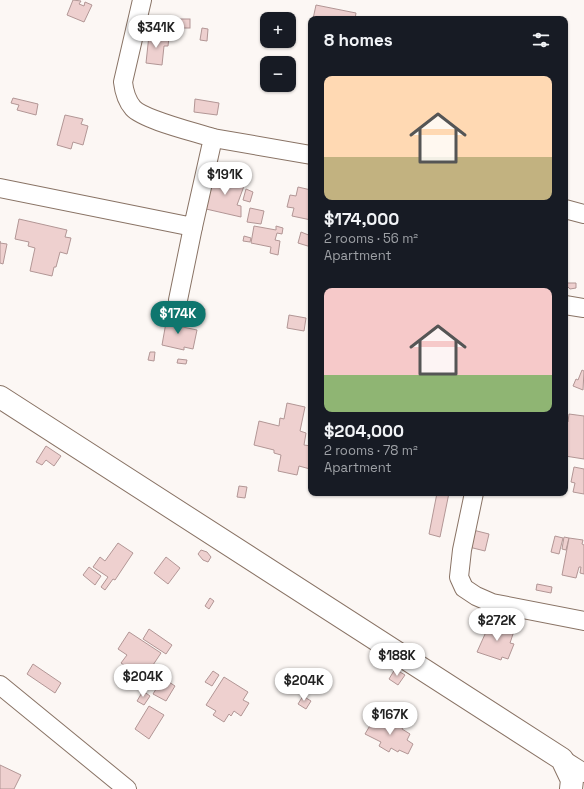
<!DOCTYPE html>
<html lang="en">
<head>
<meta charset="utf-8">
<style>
	body { margin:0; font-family:"Space Grotesk",sans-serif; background:#20242c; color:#f1f3f6; height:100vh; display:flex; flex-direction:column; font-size:15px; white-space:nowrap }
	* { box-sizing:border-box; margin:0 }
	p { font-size:13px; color:#9ea1a6 }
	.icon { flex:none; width:22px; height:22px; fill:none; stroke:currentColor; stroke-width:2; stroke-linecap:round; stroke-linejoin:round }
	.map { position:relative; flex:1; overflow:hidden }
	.side { position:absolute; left:308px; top:16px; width:260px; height:480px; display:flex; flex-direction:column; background:#171b24; border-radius:8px; box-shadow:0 1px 3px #0004 }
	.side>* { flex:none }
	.buttons { position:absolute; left:260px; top:12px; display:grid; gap:8px }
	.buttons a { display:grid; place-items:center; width:36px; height:36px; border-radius:8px; background:#171b24; box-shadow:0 1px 3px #0004; font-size:20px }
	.price { position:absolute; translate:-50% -34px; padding:0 9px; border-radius:14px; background:#fff; color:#222; font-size:13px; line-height:26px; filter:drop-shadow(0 1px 2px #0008) }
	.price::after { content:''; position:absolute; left:50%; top:24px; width:12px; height:9px; margin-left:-6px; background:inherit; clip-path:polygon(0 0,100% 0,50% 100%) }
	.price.on { background:#0f766e; color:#fff }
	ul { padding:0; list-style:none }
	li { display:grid; align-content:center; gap:8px; height:212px; padding:0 16px }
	li span { display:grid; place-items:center; height:124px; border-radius:8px; color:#555 }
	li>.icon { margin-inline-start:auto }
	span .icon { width:72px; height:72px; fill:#fffc; stroke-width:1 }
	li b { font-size:17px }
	h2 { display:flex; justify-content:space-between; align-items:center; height:48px; padding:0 16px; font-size:17px }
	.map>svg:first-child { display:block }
	.building { fill:#eed0cf; stroke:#b29695 }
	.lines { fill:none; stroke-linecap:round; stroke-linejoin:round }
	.street-casing { stroke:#897365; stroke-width:20 }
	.secondary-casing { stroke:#897365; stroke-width:24 }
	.street { stroke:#fff; stroke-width:18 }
	.secondary { stroke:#fff; stroke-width:22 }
</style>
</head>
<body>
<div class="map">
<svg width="584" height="789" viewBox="0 0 584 789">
	<rect width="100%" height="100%" fill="#fcf7f4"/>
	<!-- building -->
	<g class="building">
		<path d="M73 0 81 1 79 4 84 6 85 2 92 5 84 22 67 15Z"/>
		<path d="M316 5 356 13 355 19H313Z"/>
		<rect x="152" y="19" width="38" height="9"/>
		<path d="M202 28 208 29 207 41 200 40Z"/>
		<path d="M149 35 169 37 168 46H164L162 65 146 63Z"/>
		<path d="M13 98 38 104 36 115 17 110 19 105 11 103Z"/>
		<path d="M195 99 219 103 217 115 194 112Z"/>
		<path d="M65 115 83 119 81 124 88 126 83 145 73 142 71 149 57 145Z"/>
		<path d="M223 174 236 178 235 184 244 186 237 205 241 206V217L206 209 209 182H221Z"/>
		<path d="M298 187 311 190V220L292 216 294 208 287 207 290 195 296 196Z"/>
		<path d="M246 189 253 192 250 202 243 200Z"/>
		<path d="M250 208 264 211 261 224 247 222Z"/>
		<path d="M19 219 67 230 65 237 71 238 67 254 60 252 56 267H54L52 276 30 271 35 248 28 246 29 242 15 239Z"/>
		<path d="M254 226 276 230V226L283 228 282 234 277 233 275 240 280 241 278 255 270 253 271 247 251 243Z"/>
		<path d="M301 232 311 236V247L298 243Z"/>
		<path d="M244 236 251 238 250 242 243 241Z"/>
		<path d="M0 241V243L7 244 3 264 0 263Z"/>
		<path d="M567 283H576V288L570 289 567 286Z"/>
		<path d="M180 304 205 309 204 315 179 311Z"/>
		<path d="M289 315 306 318 304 331 287 328Z"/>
		<path d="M167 317 179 320 178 326 197 330 193 349 184 347V350L162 345Z"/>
		<path d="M150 352H155L154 361 148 360Z"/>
		<path d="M178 359 187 360 186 364 177 363Z"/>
		<path d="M582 370 584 371 583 390 573 386 576 379 578 380Z"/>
		<path d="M287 403 305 407 300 431 306 433 304 445 311 446 310 469 299 466 297 475 278 471 281 455 274 453V450L254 445 259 421 279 426 280 418 284 419Z"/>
		<path d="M569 414 584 416V459L565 456V421L568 422Z"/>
		<path d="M46 446 61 456 54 466 46 460 42 465 36 462Z"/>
		<path d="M574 467 584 469V494L573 492 575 483 571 482Z"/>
		<path d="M239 486 247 487 245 498 237 497Z"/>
		<path d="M437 493H449L440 537 429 534Z"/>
		<path d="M473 530 489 534 485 551 469 547Z"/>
		<path d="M555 536 563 538 559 554 551 552Z"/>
		<path d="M564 537 569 538 566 550 562 549Z"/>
		<path d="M569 538 583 540 582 544 584 545V574L580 573 581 567H579L576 578 562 575Z"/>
		<path d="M118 543 133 553 115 580 113 579 105 590 101 587 108 577 93 567 100 557 105 561Z"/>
		<path d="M201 550 207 552 211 557 208 562 203 560 198 554Z"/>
		<path d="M166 557 180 568 168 584 154 573Z"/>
		<path d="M89 567 101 576 95 585 83 575Z"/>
		<path d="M537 584 552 587 551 593 536 590Z"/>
		<path d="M210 598 214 601 209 609 205 606Z"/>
		<path d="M490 623 514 631 510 643 514 644 508 659 502 657 501 660 477 652Z"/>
		<path d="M149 629 172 645 166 654 143 639Z"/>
		<path d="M129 632 161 653 153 665 157 667 148 681 121 663 127 655 118 649Z"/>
		<path d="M33 664 61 683 55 693 27 674Z"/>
		<path d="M395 669 405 675 398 685 389 679Z"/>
		<path d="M213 671 219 675 212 686 205 682Z"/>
		<path d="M224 677 248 692 243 700 249 703 241 716 234 711 231 716 229 714 224 722 213 715 216 711 206 705Z"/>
		<path d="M163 678 175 686 166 701 153 694Z"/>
		<path d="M143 691 150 696 144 705 137 701Z"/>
		<path d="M303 696 311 701 306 709 298 704Z"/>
		<path d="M149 706 164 715 149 739 135 729Z"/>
		<path d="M375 717 384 722 386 718 403 727 402 729 410 734 407 740 413 744 408 754 399 750 398 752 391 748 389 752 379 746 381 742 365 734Z"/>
		<path d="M0 765 21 775 14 789H0Z"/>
	</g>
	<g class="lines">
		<!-- street casing -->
		<g class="street-casing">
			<g id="street">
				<path d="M213 138 311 155"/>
				<path d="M0 188 193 227 213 138C195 132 144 120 133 108 127 101 124 91 123 82L142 0"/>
				<path d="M565 209 584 214"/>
				<path d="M178 300 193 227"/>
				<path d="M565 305 584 308"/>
				<path d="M474 493 462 550 459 577 464 588 476 596 492 603 584 621"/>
				<path d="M0 685 127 789"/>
				<path d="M562 759 584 773"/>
			</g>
		</g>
		<!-- secondary casing -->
		<g class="secondary-casing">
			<path id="secondary" d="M0 397 562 759 572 780 571 789"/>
		</g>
		<!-- street -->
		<use href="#street" class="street"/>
		<!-- secondary -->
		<use href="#secondary" class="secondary"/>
	</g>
</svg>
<div class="buttons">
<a>+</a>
<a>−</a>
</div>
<b class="price" style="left:156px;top:49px">$341K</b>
<b class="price" style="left:225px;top:196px">$191K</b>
<b class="price on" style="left:178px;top:335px">$174K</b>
<b class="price" style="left:497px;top:642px">$272K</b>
<b class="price" style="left:397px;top:677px">$188K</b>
<b class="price" style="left:143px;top:698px">$204K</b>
<b class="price" style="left:304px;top:702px">$204K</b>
<b class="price" style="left:390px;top:736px">$167K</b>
<section class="side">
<h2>8 homes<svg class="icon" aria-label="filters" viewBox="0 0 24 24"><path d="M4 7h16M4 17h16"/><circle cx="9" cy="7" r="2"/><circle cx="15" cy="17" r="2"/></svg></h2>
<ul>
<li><span style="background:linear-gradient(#ffd9b3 65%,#c2b280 0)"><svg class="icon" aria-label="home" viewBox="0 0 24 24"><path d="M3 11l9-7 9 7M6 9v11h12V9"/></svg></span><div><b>$174,000</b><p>2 rooms · 56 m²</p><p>Apartment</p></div></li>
<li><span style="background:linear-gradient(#f6c9c9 70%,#8fb573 0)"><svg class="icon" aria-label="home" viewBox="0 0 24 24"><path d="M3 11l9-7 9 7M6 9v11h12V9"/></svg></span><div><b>$204,000</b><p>2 rooms · 78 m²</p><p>Apartment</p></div></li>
</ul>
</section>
</div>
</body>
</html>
